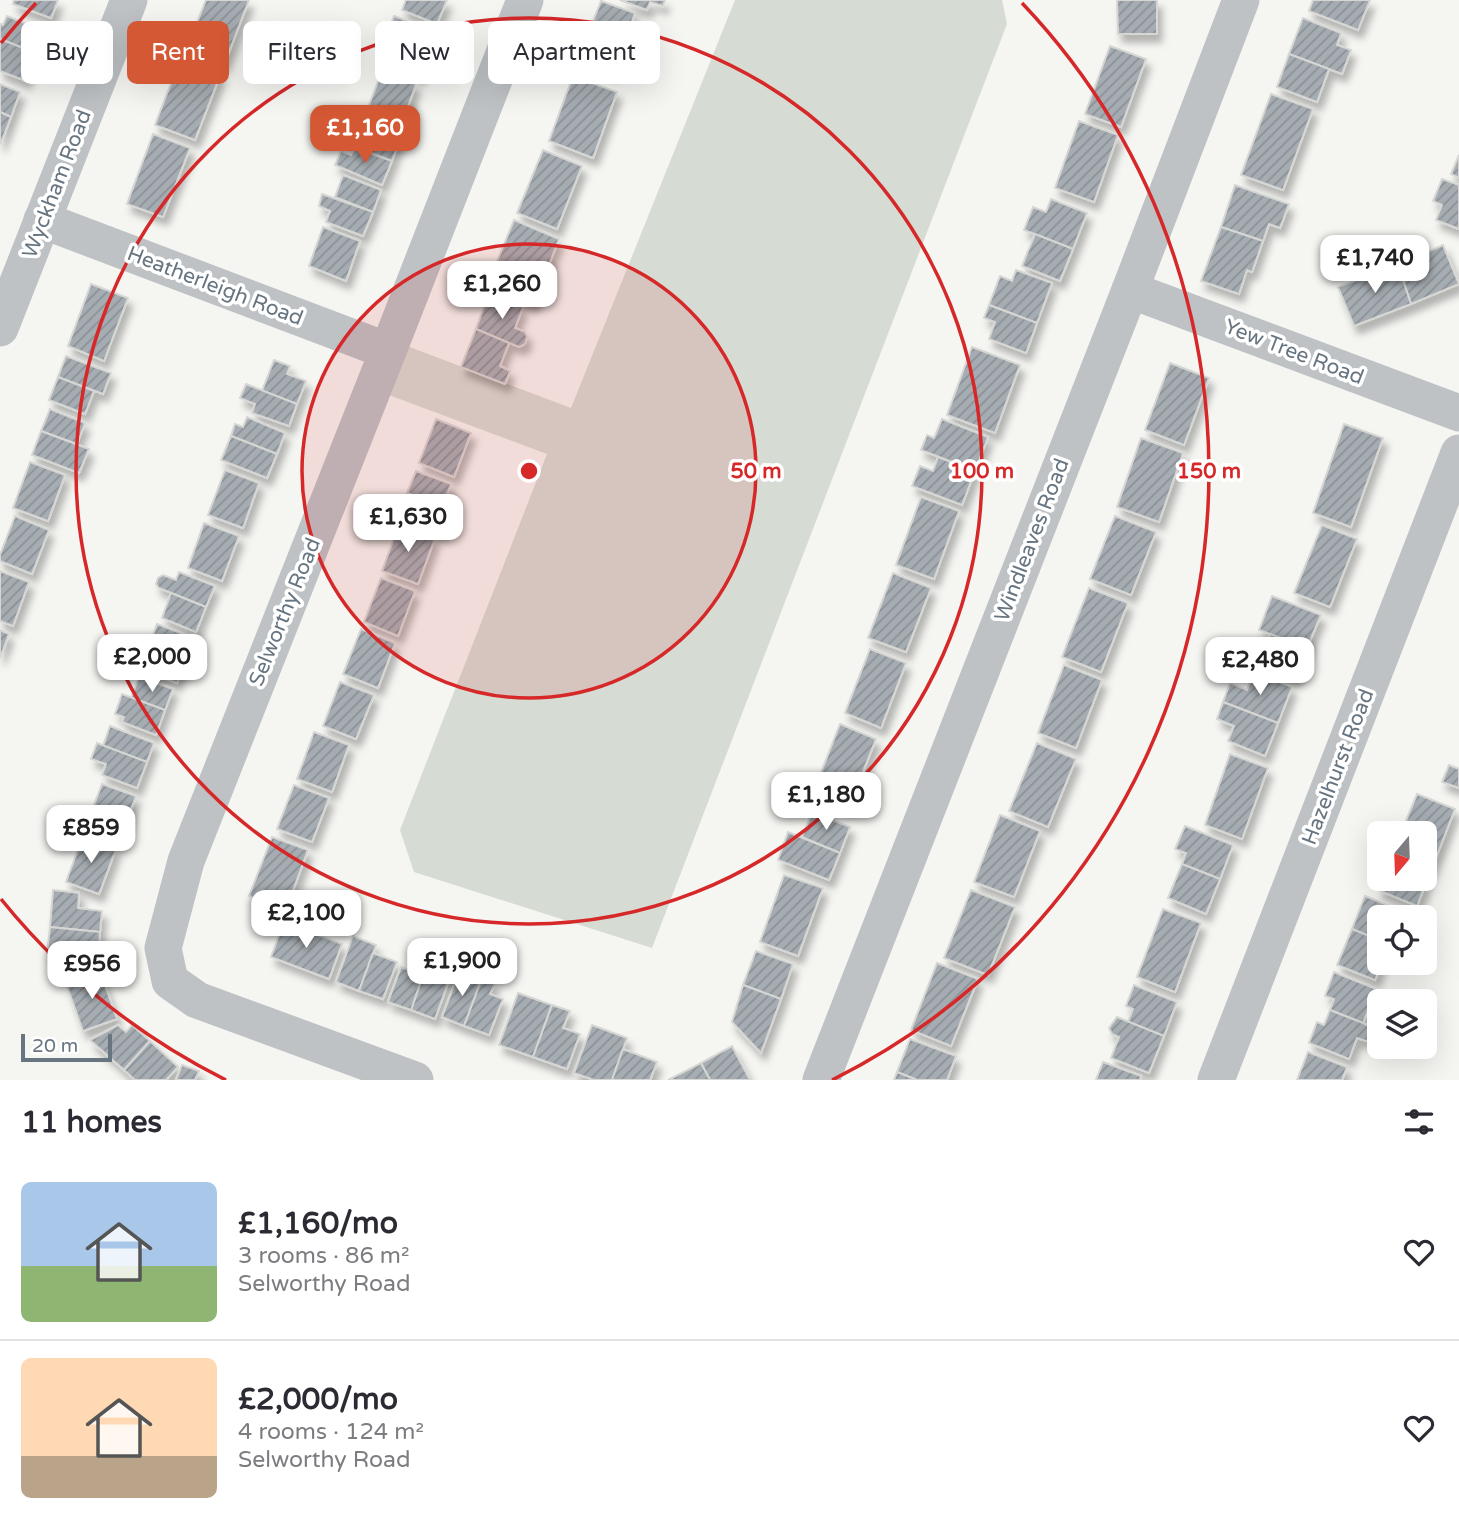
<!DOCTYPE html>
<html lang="en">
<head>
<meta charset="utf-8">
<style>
	body { margin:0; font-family:"Varela Round",sans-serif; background:#f7f7f7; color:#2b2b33; height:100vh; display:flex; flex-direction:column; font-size:26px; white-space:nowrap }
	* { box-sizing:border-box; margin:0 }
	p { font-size:23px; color:#7c7c81 }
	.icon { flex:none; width:38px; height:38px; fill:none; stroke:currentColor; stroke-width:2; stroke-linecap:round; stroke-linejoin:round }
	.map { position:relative; height:1080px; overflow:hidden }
	.panel { display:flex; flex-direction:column; background:#fff; flex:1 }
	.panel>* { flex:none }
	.hud { position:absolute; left:21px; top:21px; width:700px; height:63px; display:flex; gap:14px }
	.needle { width:46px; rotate:199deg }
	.tools { position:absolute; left:1367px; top:821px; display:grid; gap:14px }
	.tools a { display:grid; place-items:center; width:70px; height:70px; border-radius:10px; background:#fff; box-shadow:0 7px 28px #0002; font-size:35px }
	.scale { position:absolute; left:21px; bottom:18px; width:91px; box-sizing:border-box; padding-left:7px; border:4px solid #677580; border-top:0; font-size:19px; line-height:24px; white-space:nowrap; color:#677580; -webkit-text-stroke:5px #fff; paint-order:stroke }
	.price { position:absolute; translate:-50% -60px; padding:0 16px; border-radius:14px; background:#fff; color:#222; font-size:23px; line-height:46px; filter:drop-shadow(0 2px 4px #0008) }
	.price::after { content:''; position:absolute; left:50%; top:42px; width:21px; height:16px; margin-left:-10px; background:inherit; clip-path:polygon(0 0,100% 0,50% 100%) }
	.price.selected { background:#d35833; color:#fff }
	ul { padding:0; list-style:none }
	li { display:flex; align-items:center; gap:21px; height:175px; padding:0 21px }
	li+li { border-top:2px solid #e1e1e2 }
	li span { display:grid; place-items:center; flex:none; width:196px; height:140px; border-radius:10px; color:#555 }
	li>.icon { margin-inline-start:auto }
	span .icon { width:84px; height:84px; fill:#fffc; stroke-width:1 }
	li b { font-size:30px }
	h2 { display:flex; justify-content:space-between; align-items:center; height:84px; padding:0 21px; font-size:30px }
	.pill { padding:0 24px; border-radius:10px; background:#fff; box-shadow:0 7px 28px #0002; font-size:24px; line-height:63px }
	.pill.selected { background:#d35833; color:#fff }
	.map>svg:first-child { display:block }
	.green { fill:#d6dbd3 }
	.building { fill:url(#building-hatch); stroke:#d6d6d4; stroke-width:2; filter:url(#shadow) }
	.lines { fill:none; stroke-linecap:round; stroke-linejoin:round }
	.minor { stroke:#bec2c5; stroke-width:37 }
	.ring { fill:none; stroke:#d62828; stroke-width:3.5 }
	.labels { text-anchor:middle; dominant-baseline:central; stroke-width:7; stroke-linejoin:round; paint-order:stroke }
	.street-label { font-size:21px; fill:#677580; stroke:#fff }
	.centre { fill:#d62828; stroke:#fff; stroke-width:3.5 }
	.ring-label { font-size:21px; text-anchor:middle; font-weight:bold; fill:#d62828; stroke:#fff; stroke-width:7; stroke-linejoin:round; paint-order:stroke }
</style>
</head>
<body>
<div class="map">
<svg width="1459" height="1080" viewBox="0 0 1459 1080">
	<defs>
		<pattern id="building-hatch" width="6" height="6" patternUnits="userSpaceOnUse" patternTransform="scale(1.75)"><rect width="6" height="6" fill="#a6adb2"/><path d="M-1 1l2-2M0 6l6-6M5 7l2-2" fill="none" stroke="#8b9196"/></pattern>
		<filter id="shadow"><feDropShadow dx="4.5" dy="8" stdDeviation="3.5" flood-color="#0004"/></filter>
	</defs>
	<rect width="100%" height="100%" fill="#f5f5f2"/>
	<!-- green -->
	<path class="green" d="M735 0H1002L1007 24 652 948 414 872 400 830 547 454 389 395 407 346 571 408Z"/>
	<!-- building -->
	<g class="building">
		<path d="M14 0H58L51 18 13 4Z"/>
		<path d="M206 0H249L224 65 186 50Z"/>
		<path d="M406 0H447L437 24 402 10Z"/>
		<path d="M620 0H665L663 6 650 2 647 10Z"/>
		<path d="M1117 0H1157V34H1118Z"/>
		<path d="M1313 0H1370L1358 30 1309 11Z"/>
		<path d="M601 1 635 13 613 73 578 60Z"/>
		<path d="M7 16 45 31 36 53 0 39V24L3 25Z"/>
		<path d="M394 16 437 32 420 77 378 59Z"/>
		<path d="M1303 18 1341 33 1337 45 1351 50 1342 74 1289 54Z"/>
		<path d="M0 39 36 53 26 81 0 71Z"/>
		<path d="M1110 46 1146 59 1121 127 1085 114Z"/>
		<path d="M1289 54 1329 69 1317 102 1277 87Z"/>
		<path d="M181 57 221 73 195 140 155 125Z"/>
		<path d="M382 71 416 84 400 129 365 116Z"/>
		<path d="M573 76 617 92 593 158 549 141Z"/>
		<path d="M0 84 20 92 11 117 0 112Z"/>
		<path d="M1271 94 1313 109 1283 190 1241 175Z"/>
		<path d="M0 112 11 117 0 145Z"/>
		<path d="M1079 121 1118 135 1094 202 1055 188Z"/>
		<path d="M362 123 400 138 392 161 341 141 348 125 359 129Z"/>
		<path d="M153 134 190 148 163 217 127 204Z"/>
		<path d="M355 148 392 161 382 185 335 165 341 151 351 155Z"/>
		<path d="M543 150 582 166 557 229 517 213Z"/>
		<path d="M1459 155V178L1451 174Z"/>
		<path d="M343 175 381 190 373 212 335 197Z"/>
		<path d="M1442 179 1459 185V229L1436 220 1442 205 1433 201Z"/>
		<path d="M1235 185 1289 204 1280 228 1269 224 1263 241 1221 227Z"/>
		<path d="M322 194 373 212 363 236 326 222 330 211 319 206Z"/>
		<path d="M1051 199 1087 213 1073 249 1024 230 1033 207 1046 212Z"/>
		<path d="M514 220 559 239 533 305 487 286Z"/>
		<path d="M323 227 360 241 346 281 309 266Z"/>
		<path d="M1221 227 1263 241 1252 272 1247 270 1239 294 1201 281Z"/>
		<path d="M1035 234 1073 249 1060 281 1022 266Z"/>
		<path d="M1443 245 1459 284 1411 304 1398 265Z"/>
		<path d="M1398 265 1411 304 1354 326 1338 287Z"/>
		<path d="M1016 270 1052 283 1037 323 989 305 1000 276 1012 281Z"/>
		<path d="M91 284 128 298 104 361 68 346Z"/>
		<path d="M489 293 523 307 515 328 525 332 527 337 525 344 519 347 476 329Z"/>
		<path d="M989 305 1037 323 1026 353 989 339 995 322 984 318Z"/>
		<path d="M476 329 509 343 500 366 510 371 505 384 461 367Z"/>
		<path d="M972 347 1020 365 995 433 947 415Z"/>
		<path d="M66 356 111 373 103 394 58 377Z"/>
		<path d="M274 360 290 366 287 374 306 381 297 404 262 391Z"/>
		<path d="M1170 363 1209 378 1184 445 1145 430Z"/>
		<path d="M58 377 94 391 85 414 49 400Z"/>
		<path d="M246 384 297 404 289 426 252 413 255 404 240 398Z"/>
		<path d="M50 409 85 423 77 444 41 431Z"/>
		<path d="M247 417 285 433 277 454 231 436 235 424 243 427Z"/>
		<path d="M436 419 471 433 454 477 419 463Z"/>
		<path d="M942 419 988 437 975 471 921 450 927 435 934 438Z"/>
		<path d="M1344 424 1383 438 1351 527 1313 513Z"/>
		<path d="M41 431 89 449 79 473 32 455Z"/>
		<path d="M231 436 277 454 267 478 221 460Z"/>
		<path d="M1141 438 1183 453 1159 522 1117 507Z"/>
		<path d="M938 457 975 471 962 505 912 486 920 466 933 471Z"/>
		<path d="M30 462 65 475 48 521 13 508Z"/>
		<path d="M225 470 259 483 243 528 208 515Z"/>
		<path d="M416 471 451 484 442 507 407 493Z"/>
		<path d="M407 493 450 510 441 532 399 516Z"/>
		<path d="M921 497 959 511 934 579 896 565Z"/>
		<path d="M15 516 49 530 32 574 0 561V555Z"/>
		<path d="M1115 516 1156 532 1131 595 1090 579Z"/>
		<path d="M204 523 239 536 222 581 188 568Z"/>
		<path d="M399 525 435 538 418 584 382 571Z"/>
		<path d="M1322 525 1357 539 1330 607 1294 593Z"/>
		<path d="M0 571 29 582 13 626 0 621Z"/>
		<path d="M179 572 215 586 206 607 159 588 156 584 158 578 163 575 176 580Z"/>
		<path d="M893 573 931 588 906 652 868 638Z"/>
		<path d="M381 578 415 591 398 636 364 622Z"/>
		<path d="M1089 588 1128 603 1101 672 1062 657Z"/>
		<path d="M171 593 206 607 196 632 162 618Z"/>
		<path d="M1272 596 1321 615 1307 648 1259 630Z"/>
		<path d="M157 624 194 638 186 659 150 645Z"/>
		<path d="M361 629 395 643 378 688 343 674Z"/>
		<path d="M0 630 9 634 0 658Z"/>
		<path d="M1270 634 1307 648 1295 679 1258 665Z"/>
		<path d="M135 640 186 659 177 683 142 670 146 661 130 655Z"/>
		<path d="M870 649 906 663 881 728 845 713Z"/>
		<path d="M1064 665 1102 680 1076 748 1038 733Z"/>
		<path d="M1254 672 1292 687 1278 723 1223 702 1230 683 1247 690Z"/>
		<path d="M139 677 173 689 165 710 131 698Z"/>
		<path d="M340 682 374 695 356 739 323 726Z"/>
		<path d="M122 694 165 710 156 735 122 722 124 717 115 714Z"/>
		<path d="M1223 702 1278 723 1265 756 1228 741 1234 726 1217 719Z"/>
		<path d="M840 724 876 739 849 807 813 793Z"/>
		<path d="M110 726 154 743 147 762 103 746Z"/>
		<path d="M314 732 349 745 332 792 297 779Z"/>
		<path d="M97 743 147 762 137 788 102 775 106 764 91 759Z"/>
		<path d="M1037 743 1076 759 1048 827 1009 811Z"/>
		<path d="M1230 754 1268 768 1242 839 1205 825Z"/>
		<path d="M1449 765 1459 769V788L1442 782Z"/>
		<path d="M102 784 136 796 119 841 85 829Z"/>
		<path d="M294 785 329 798 312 842 277 829Z"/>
		<path d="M1417 794 1455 809 1417 906 1378 890 1383 878H1424V833H1401Z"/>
		<path d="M812 812 850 827 840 853 802 837Z"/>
		<path d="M1000 815 1040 831 1014 897 974 882Z"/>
		<path d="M1185 826 1233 845 1220 879 1182 864 1186 853 1175 849Z"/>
		<path d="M788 832 840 853 829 880 778 860Z"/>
		<path d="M83 836 116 849 99 894 66 882Z"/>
		<path d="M272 837 308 850 286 909 249 896Z"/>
		<path d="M1182 864 1220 879 1206 914 1168 898Z"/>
		<path d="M784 875 823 888 798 956 760 942Z"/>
		<path d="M53 890 79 893 78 908 102 911 100 932 50 927Z"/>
		<path d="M971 890 1015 907 988 975 944 958Z"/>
		<path d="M1365 896 1417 917H1379V940L1352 929Z"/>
		<path d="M1163 909 1201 923 1175 992 1137 977Z"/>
		<path d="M284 922 342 944 329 979 271 957Z"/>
		<path d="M50 927 100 932 98 959 47 954Z"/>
		<path d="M1352 929 1379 940V962H1382L1375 980 1337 965Z"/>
		<path d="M353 936 376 945 359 991 336 982Z"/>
		<path d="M756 951 793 964 781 999 743 985Z"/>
		<path d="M373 953 397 962 383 999 359 991Z"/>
		<path d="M428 961 453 969 435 1019 411 1010Z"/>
		<path d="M937 963 978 979 951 1046 911 1030Z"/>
		<path d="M401 967 423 975 411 1010 388 1002Z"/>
		<path d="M460 970 482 978 464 1026 442 1017Z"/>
		<path d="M100 971 117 1019 83 1031 66 983Z"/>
		<path d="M1334 972 1381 991 1375 1005 1371 1003 1363 1023 1330 1010 1334 999 1325 996Z"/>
		<path d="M482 978 495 983 490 994 503 999 489 1035 464 1026Z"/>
		<path d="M743 985 781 999 761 1053 732 1022Z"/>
		<path d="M1134 985 1177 1002 1164 1036 1128 1022 1133 1009 1126 1006Z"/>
		<path d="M518 993 552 1005 533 1057 499 1045Z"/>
		<path d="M552 1005 570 1011 563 1028 580 1034 567 1069 533 1057Z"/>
		<path d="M1330 1010 1363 1023 1371 1027 1376 1034 1373 1040 1366 1041 1357 1038 1349 1059 1309 1043 1317 1022 1324 1025Z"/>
		<path d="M1117 1017 1164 1036 1149 1073 1111 1058 1119 1037 1112 1034 1109 1028Z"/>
		<path d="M118 1025 126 1032 132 1025 150 1041 124 1070 90 1040Z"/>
		<path d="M592 1025 627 1038 612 1080H594L574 1073Z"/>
		<path d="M910 1039 956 1056 947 1080H917L897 1072Z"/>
		<path d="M150 1041 178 1067 166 1080H135L124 1070Z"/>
		<path d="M732 1046 750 1080H710L701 1063Z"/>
		<path d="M623 1049 657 1062 650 1080H612Z"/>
		<path d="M1308 1052 1347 1067 1342 1080H1297Z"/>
		<path d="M1103 1062 1141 1076 1140 1080H1096Z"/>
		<path d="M701 1063 710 1080H668Z"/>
		<path d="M182 1065 199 1071 195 1080H176Z"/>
		<path d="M897 1072 917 1080H894Z"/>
	</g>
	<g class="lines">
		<!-- minor -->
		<g class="minor">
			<path d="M42 220 388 351"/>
			<path d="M1130 290 1459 413"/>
			<path d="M0 328 129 0"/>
			<path d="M415 1080 197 1000 170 981 163 948 186 861 388 351 525 0"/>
			<path d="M821 1080 1130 290 1241 0"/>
			<path d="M1216 1080 1459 453"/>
		</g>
	</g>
	<!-- distance rings -->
	<circle cx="529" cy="471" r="227" fill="#d62828" fill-opacity=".12"/>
	<g class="ring">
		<circle cx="529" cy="471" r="227"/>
		<circle cx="529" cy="471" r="453"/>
		<path d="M226 1080A680 680 0 0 1 1 899M1 43A680 680 0 0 1 36 3M1022 3A680 680 0 0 1 832 1080"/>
	</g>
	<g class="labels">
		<!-- street labels -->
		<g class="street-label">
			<text transform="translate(57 184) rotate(-69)">Wyckham Road</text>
			<text transform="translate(215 286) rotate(21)">Heatherleigh Road</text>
			<text transform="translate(1294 352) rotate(21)">Yew Tree Road</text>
			<text transform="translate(1032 540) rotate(-69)">Windleaves Road</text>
			<text transform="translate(285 612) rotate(-68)">Selworthy Road</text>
			<text transform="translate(1338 767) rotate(-69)">Hazelhurst Road</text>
		</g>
	</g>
	<circle cx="529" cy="471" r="10" class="centre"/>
	<g class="ring-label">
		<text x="756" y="478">50 m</text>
		<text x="982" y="478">100 m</text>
		<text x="1209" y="478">150 m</text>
	</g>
</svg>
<div class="tools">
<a><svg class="needle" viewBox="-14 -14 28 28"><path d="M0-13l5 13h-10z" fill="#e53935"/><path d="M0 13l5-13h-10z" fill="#7c7c81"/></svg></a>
<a><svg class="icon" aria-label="locate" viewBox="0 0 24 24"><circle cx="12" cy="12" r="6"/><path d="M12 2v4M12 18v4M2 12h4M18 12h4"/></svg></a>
<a><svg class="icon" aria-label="layers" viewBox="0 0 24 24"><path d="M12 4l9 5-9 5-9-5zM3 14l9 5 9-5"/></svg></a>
</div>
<div class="scale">20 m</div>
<b class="price selected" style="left:365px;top:165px">£1,160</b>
<b class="price" style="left:1375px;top:295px">£1,740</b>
<b class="price" style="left:502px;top:321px">£1,260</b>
<b class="price" style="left:408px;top:554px">£1,630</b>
<b class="price" style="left:152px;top:694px">£2,000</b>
<b class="price" style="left:1260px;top:697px">£2,480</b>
<b class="price" style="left:826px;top:832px">£1,180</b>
<b class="price" style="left:91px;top:865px">£859</b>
<b class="price" style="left:306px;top:950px">£2,100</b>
<b class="price" style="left:462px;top:998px">£1,900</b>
<b class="price" style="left:92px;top:1001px">£956</b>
<div class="hud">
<a class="pill">Buy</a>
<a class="pill selected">Rent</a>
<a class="pill">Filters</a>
<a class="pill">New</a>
<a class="pill">Apartment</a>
</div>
</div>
<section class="panel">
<h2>11 homes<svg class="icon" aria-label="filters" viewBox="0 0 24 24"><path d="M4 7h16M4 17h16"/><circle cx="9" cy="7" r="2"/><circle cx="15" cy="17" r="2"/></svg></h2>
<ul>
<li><span style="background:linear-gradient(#a9c7e8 60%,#8fb573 0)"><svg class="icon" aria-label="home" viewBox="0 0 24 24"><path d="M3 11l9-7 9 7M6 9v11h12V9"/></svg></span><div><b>£1,160/mo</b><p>3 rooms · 86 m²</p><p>Selworthy Road</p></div><svg class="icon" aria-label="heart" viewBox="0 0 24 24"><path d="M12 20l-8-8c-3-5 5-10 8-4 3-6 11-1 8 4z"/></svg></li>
<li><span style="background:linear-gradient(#ffd9b3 70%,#b9a48a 0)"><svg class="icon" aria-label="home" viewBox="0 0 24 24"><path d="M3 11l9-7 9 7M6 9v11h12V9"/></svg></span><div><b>£2,000/mo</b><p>4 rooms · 124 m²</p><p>Selworthy Road</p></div><svg class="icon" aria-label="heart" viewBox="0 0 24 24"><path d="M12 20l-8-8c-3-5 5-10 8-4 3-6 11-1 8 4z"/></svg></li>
</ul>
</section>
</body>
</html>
